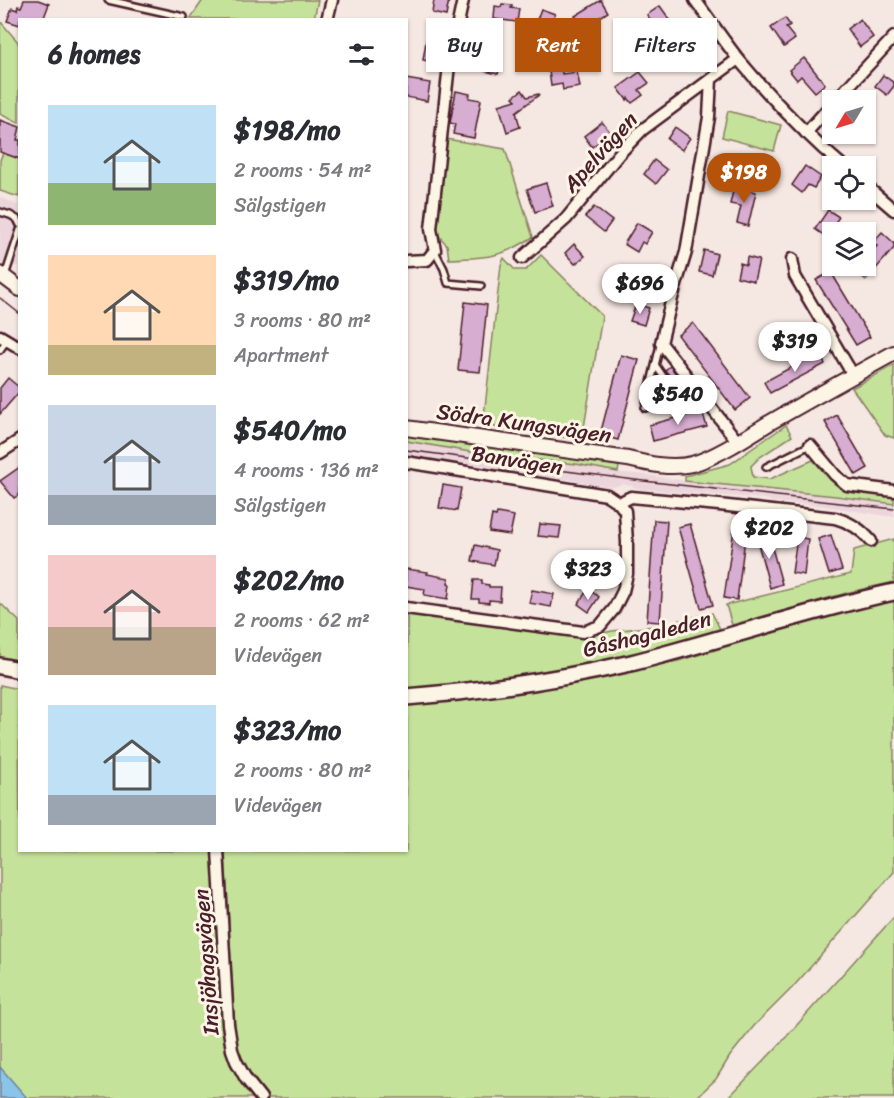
<!DOCTYPE html>
<html lang="en">
<head>
<meta charset="utf-8">
<style>
	body { margin:0; font-family:Sriracha,sans-serif; background:#f7f7f7; color:#2b2b33; height:100vh; display:flex; flex-direction:column; font-size:22px; white-space:nowrap }
	* { box-sizing:border-box; margin:0 }
	p { font-size:20px; color:#7c7c81 }
	.icon { flex:none; width:33px; height:33px; fill:none; stroke:currentColor; stroke-width:2; stroke-linecap:round; stroke-linejoin:round }
	.map { position:relative; flex:1; overflow:hidden }
	.panel { position:absolute; left:18px; top:18px; width:390px; height:834px; display:flex; flex-direction:column; background:#fff; border-radius:0px; box-shadow:0 2px 4px #0004 }
	.panel>* { flex:none }
	.top-card { position:absolute; left:426px; top:18px; width:378px; height:54px; display:flex; gap:12px }
	.needle { width:39px; rotate:232deg }
	.buttons { position:absolute; left:822px; top:90px; display:grid; gap:12px }
	.buttons a { display:grid; place-items:center; width:54px; height:54px; border-radius:0px; background:#fff; box-shadow:0 2px 4px #0004; font-size:30px }
	.price { position:absolute; translate:-50% -51px; padding:0 14px; border-radius:21px; background:#fff; color:#222; font-size:20px; line-height:39px; filter:drop-shadow(0 2px 3px #0008) }
	.price::after { content:''; position:absolute; left:50%; top:36px; width:18px; height:14px; margin-left:-9px; background:inherit; clip-path:polygon(0 0,100% 0,50% 100%) }
	.price.active { background:#b45309; color:#fff }
	ul { padding:0; list-style:none }
	li { display:flex; align-items:center; gap:18px; height:150px; padding:0 30px }
	li span { display:grid; place-items:center; flex:none; width:168px; height:120px; border-radius:0px; color:#555 }
	li>.icon { margin-inline-start:auto }
	span .icon { width:72px; height:72px; fill:#fffc; stroke-width:1 }
	li b { font-size:26px }
	h2 { display:flex; justify-content:space-between; align-items:center; height:72px; padding:0 30px; font-size:26px }
	.chip { padding:0 21px; border-radius:0px; background:#fff; box-shadow:0 2px 4px #0004; font-size:21px; line-height:54px }
	.chip.active { background:#b45309; color:#fff }
	.map>svg:first-child { display:block }
	.built { fill:#ecd6dc }
	.green { fill:#c5e29a; stroke:#888062; stroke-width:1.5 }
	.water { fill:#8ac4e9; stroke:#70829d; stroke-width:1.5 }
	.building { fill:#d8add2; stroke:#4a1f2b; stroke-width:1.5 }
	.lines { fill:none; stroke-linecap:round; stroke-linejoin:round }
	.service-casing { stroke:#4a1f2b; stroke-width:10 }
	.minor-casing { stroke:#4a1f2b; stroke-width:15 }
	.tertiary-casing { stroke:#4a1f2b; stroke-width:18 }
	.secondary-casing { stroke:#4a1f2b; stroke-width:20 }
	.service { stroke:#fcf5e5; stroke-width:5 }
	.minor { stroke:#fcf5e5; stroke-width:10 }
	.tertiary { stroke:#fcf5e5; stroke-width:14 }
	.secondary { stroke:#fcf5e5; stroke-width:15 }
	.tram { stroke:#4a1f2b; stroke-width:1.5 }
	.labels { text-anchor:middle; dominant-baseline:central; stroke-width:6; stroke-linejoin:round; paint-order:stroke }
	.street-label { font-size:22px; fill:#4a1f2b; stroke:#fcf5e5 }
</style>
</head>
<body>
<div class="map">
<svg width="894" height="1098" viewBox="0 0 894 1098">
	<rect width="100%" height="100%" fill="#f5e7e1"/>
	<filter id="ink" filterUnits="userSpaceOnUse"><feTurbulence type="fractalNoise" baseFrequency=".0167" numOctaves="2"/><feDisplacementMap in="SourceGraphic" scale="12" xChannelSelector="R" yChannelSelector="G"/><feConvolveMatrix kernelMatrix="1 2 1 2 8 2 1 2 1" color-interpolation-filters="sRGB"/></filter>
	<g filter="url(#ink)">
		<!-- built -->
		<g class="built">
			<path d="M0 197 19 206V266L0 264Z"/>
			<path d="M406 441 482 454 576 464 612 472 648 475 685 481 836 496 894 504V517L825 506 773 502 765 499 642 489 623 484 612 487 590 484 572 480 523 474 484 466 407 455Z"/>
		</g>
		<!-- green -->
		<g class="green">
			<path d="M203 0H318L314 19H190Z"/>
			<path d="M0 21 18 42 19 46V123L0 114Z"/>
			<path d="M728 111 781 125 774 151 722 137Z"/>
			<path d="M446 139 505 149 533 237C501 258 486 258 449 259L447 245 439 236 436 225Z"/>
			<path d="M3 153 19 159V197L0 191V160Z"/>
			<path d="M541 255 602 316 582 440 483 425 501 265 504 258 515 270H526Z"/>
			<path d="M894 365V438L885 435 852 388Z"/>
			<path d="M786 425 792 436 760 457 751 466 753 477 770 479 813 460 842 488 894 495V504L836 496 685 481V476L730 464Z"/>
			<path d="M406 433 619 466 618 472 576 464 482 454 407 441Z"/>
			<path d="M894 539V582L850 592 732 625 726 605 851 574 854 550Z"/>
			<path d="M894 600V872L793 987 754 1026 730 1056 716 1079 696 1098H0V685L19 689 20 850 214 851 218 898 235 1036 225 851 406 850 407 705 556 686 678 661 844 612Z"/>
			<path d="M0 603 19 621V663L0 659Z"/>
			<path d="M712 613 720 629C683 639 647 651 610 660 543 676 475 685 407 689V614L581 638 612 631 655 626Z"/>
			<path d="M894 917V1098H728L778 1046Z"/>
		</g>
		<!-- water -->
		<path class="water" d="M0 1067 27 1098H0Z"/>
		<!-- building -->
		<g class="building">
			<path d="M24 0H38L49 4 43 20H20V25L7 21 12 8 17 10 18 6 21 7Z"/>
			<path d="M434 0H449L446 16 432 13Z"/>
			<path d="M601 0 608 12 583 28 575 16Z"/>
			<path d="M502 4 512 5 511 8 519 9 517 22 494 19 495 6 501 7Z"/>
			<path d="M660 6 673 24 660 33 647 15Z"/>
			<path d="M541 9 555 14 548 33 534 27Z"/>
			<path d="M785 18 790 25 786 28 795 39 784 47 771 28Z"/>
			<path d="M860 19 873 37 860 47 847 29Z"/>
			<path d="M428 30 444 33 438 63 423 60Z"/>
			<path d="M687 38 701 56 689 65 675 47Z"/>
			<path d="M484 45 496 48 494 55 502 57 498 74 484 71 487 56 482 55Z"/>
			<path d="M804 58 825 84 815 92 801 76 797 80 789 70Z"/>
			<path d="M562 69V74L577 72 580 87 563 90 562 84 551 86 549 71Z"/>
			<path d="M640 72 649 83 639 90 643 95 632 103 628 98 627 100 618 88Z"/>
			<path d="M883 75 894 83V86L887 95 875 86Z"/>
			<path d="M406 79 430 83 427 101 406 97Z"/>
			<path d="M522 90 527 97 538 94 539 95 516 112 520 127 507 132 499 105 516 100 513 97Z"/>
			<path d="M456 91 470 94 469 98 481 100 474 138 453 134 455 124 450 123Z"/>
			<path d="M0 120 20 127 17 140H20V159L0 152Z"/>
			<path d="M602 122 611 133 592 147 584 136Z"/>
			<path d="M675 127 690 138 682 150 667 139Z"/>
			<path d="M654 160 667 170 656 184 644 174Z"/>
			<path d="M805 166 821 177 814 188 808 185 802 193 792 185Z"/>
			<path d="M546 183 553 206 535 212 527 189Z"/>
			<path d="M734 187 756 192 748 226 737 223 741 206 730 204Z"/>
			<path d="M594 207 612 221 604 232 585 217Z"/>
			<path d="M828 210 839 217 832 227V241L815 229Z"/>
			<path d="M637 223 652 232 645 244 642 242 637 252 624 244Z"/>
			<path d="M882 232 894 243V248L866 280 855 270 859 266H866V258L877 246 873 242Z"/>
			<path d="M574 244 585 256 575 264 565 253Z"/>
			<path d="M704 250 717 254 712 275 699 272Z"/>
			<path d="M747 257 759 260 754 281 737 277 740 263 746 265Z"/>
			<path d="M831 272 870 337 856 345 816 280Z"/>
			<path d="M465 302 487 305 480 372 458 370Z"/>
			<path d="M636 304 649 308 644 325 630 321Z"/>
			<path d="M693 323 750 398 735 410 678 335Z"/>
			<path d="M819 352 825 364 770 393 764 382Z"/>
			<path d="M621 355 639 360 618 440 600 435Z"/>
			<path d="M670 366 696 400 691 403 665 370Z"/>
			<path d="M8 378 20 388V391L0 414V388Z"/>
			<path d="M702 411 707 427 653 441 649 425Z"/>
			<path d="M837 415 868 468 856 475 825 422Z"/>
			<path d="M20 467V494L14 498 0 481Z"/>
			<path d="M443 485 461 488 457 511 439 508Z"/>
			<path d="M497 513 514 516 510 535 489 532 492 515 496 516Z"/>
			<path d="M654 520 667 521 660 622 647 621Z"/>
			<path d="M540 524 561 526 559 538 538 536Z"/>
			<path d="M690 524 713 605 701 608 678 527Z"/>
			<path d="M734 529 746 531 737 600 724 598Z"/>
			<path d="M768 533 782 584 770 588 756 536Z"/>
			<path d="M831 535 842 570 829 574 818 539Z"/>
			<path d="M797 537 808 539 804 575 792 573Z"/>
			<path d="M475 545 497 550 494 565 472 561Z"/>
			<path d="M406 569 428 572 427 574 449 578 448 583 450 584 448 599 424 595 425 589 406 586Z"/>
			<path d="M474 580H482V584L489 585V587H501L500 601 489 600V603L479 602V599H472Z"/>
			<path d="M588 589 599 597 589 612 578 604Z"/>
			<path d="M532 590 554 594 551 607 529 603Z"/>
		</g>
		<g class="lines">
			<!-- service casing -->
			<g class="service-casing">
				<g id="service">
					<path d="M108 0 184 17"/>
					<path d="M0 212 10 215 17 219 20 225"/>
					<path d="M435 251 444 269 448 283 481 286"/>
					<path d="M5 276 20 230"/>
					<path d="M0 350 7 340"/>
					<path d="M656 366 678 398 645 408 660 345"/>
					<path d="M766 467 810 445"/>
				</g>
			</g>
			<!-- minor casing -->
			<g class="minor-casing">
				<g id="minor">
					<path d="M695 0C710 20 724 41 739 60 771 98 805 134 843 166"/>
					<path d="M327 20 332 0"/>
					<path d="M836 100 894 37"/>
					<path d="M806 133 832 104"/>
					<path d="M866 186 894 210"/>
					<path d="M522 258 566 219 619 154 642 130 711 79"/>
					<path d="M792 259 795 276 853 375"/>
					<path d="M406 261 427 260 435 250 431 229 449 65 463 0"/>
					<path d="M0 336 20 348"/>
					<path d="M738 442 661 343 672 298 686 252 709 117 711 79 738 59"/>
					<path d="M810 445 835 475 847 485 894 491"/>
					<path d="M0 453 20 440"/>
					<path d="M406 462 607 495 619 503 625 511 627 542V574L623 591 614 609 600 626 583 632 406 608"/>
					<path d="M619 503 631 497 719 505 835 518C850 522 861 529 871 541"/>
					<path d="M218 850 228 1024 232 1050 236 1061 246 1079 261 1098"/>
				</g>
			</g>
			<!-- tertiary casing -->
			<g class="tertiary-casing">
				<g id="tertiary">
					<path d="M0 274 20 289"/>
					<path d="M406 428 628 459C649 464 671 469 692 464 715 458 748 436 769 423 811 399 852 376 894 353"/>
				</g>
			</g>
			<!-- secondary casing -->
			<g class="secondary-casing">
				<g id="secondary">
					<path d="M0 666 20 670"/>
					<path d="M406 697C482 691 557 680 631 663 719 641 805 611 894 592"/>
				</g>
			</g>
			<!-- service -->
			<use href="#service" class="service"/>
			<!-- minor -->
			<use href="#minor" class="minor"/>
			<!-- tertiary -->
			<use href="#tertiary" class="tertiary"/>
			<!-- secondary -->
			<use href="#secondary" class="secondary"/>
			<!-- tram -->
			<g class="tram">
				<path d="M0 298 20 314"/>
				<path d="M406 450 635 480 894 509"/>
			</g>
		</g>
	</g>
	<g class="labels">
		<!-- street labels -->
		<g class="street-label">
			<text transform="translate(600 152) rotate(-48)">Apelvägen</text>
			<text transform="translate(524 423) rotate(8)">Södra Kungsvägen</text>
			<text transform="translate(517 460) rotate(9)">Banvägen</text>
			<text transform="translate(647 634) rotate(-14)">Gåshagaleden</text>
			<text transform="translate(206 962) rotate(-94)">Insjöhagsvägen</text>
		</g>
	</g>
</svg>
<div class="buttons">
<a><svg class="needle" viewBox="-14 -14 28 28"><path d="M0-13l5 13h-10z" fill="#e53935"/><path d="M0 13l5-13h-10z" fill="#7c7c81"/></svg></a>
<a><svg class="icon" aria-label="locate" viewBox="0 0 24 24"><circle cx="12" cy="12" r="6"/><path d="M12 2v4M12 18v4M2 12h4M18 12h4"/></svg></a>
<a><svg class="icon" aria-label="layers" viewBox="0 0 24 24"><path d="M12 4l9 5-9 5-9-5zM3 14l9 5 9-5"/></svg></a>
</div>
<b class="price active" style="left:744px;top:204px">$198</b>
<b class="price" style="left:640px;top:315px">$696</b>
<b class="price" style="left:795px;top:373px">$319</b>
<b class="price" style="left:678px;top:426px">$540</b>
<b class="price" style="left:769px;top:560px">$202</b>
<b class="price" style="left:588px;top:601px">$323</b>
<div class="top-card">
<a class="chip">Buy</a>
<a class="chip active">Rent</a>
<a class="chip">Filters</a>
</div>
<section class="panel">
<h2>6 homes<svg class="icon" aria-label="filters" viewBox="0 0 24 24"><path d="M4 7h16M4 17h16"/><circle cx="9" cy="7" r="2"/><circle cx="15" cy="17" r="2"/></svg></h2>
<ul>
<li><span style="background:linear-gradient(#bfe0f5 65%,#8fb573 0)"><svg class="icon" aria-label="home" viewBox="0 0 24 24"><path d="M3 11l9-7 9 7M6 9v11h12V9"/></svg></span><div><b>$198/mo</b><p>2 rooms · 54 m²</p><p>Sälgstigen</p></div></li>
<li><span style="background:linear-gradient(#ffd9b3 75%,#c2b280 0)"><svg class="icon" aria-label="home" viewBox="0 0 24 24"><path d="M3 11l9-7 9 7M6 9v11h12V9"/></svg></span><div><b>$319/mo</b><p>3 rooms · 80 m²</p><p>Apartment</p></div></li>
<li><span style="background:linear-gradient(#c9d6e8 75%,#9aa5b1 0)"><svg class="icon" aria-label="home" viewBox="0 0 24 24"><path d="M3 11l9-7 9 7M6 9v11h12V9"/></svg></span><div><b>$540/mo</b><p>4 rooms · 136 m²</p><p>Sälgstigen</p></div></li>
<li><span style="background:linear-gradient(#f6c9c9 60%,#b9a48a 0)"><svg class="icon" aria-label="home" viewBox="0 0 24 24"><path d="M3 11l9-7 9 7M6 9v11h12V9"/></svg></span><div><b>$202/mo</b><p>2 rooms · 62 m²</p><p>Videvägen</p></div></li>
<li><span style="background:linear-gradient(#bfe0f5 75%,#9aa5b1 0)"><svg class="icon" aria-label="home" viewBox="0 0 24 24"><path d="M3 11l9-7 9 7M6 9v11h12V9"/></svg></span><div><b>$323/mo</b><p>2 rooms · 80 m²</p><p>Videvägen</p></div></li>
</ul>
</section>
</div>
</body>
</html>
